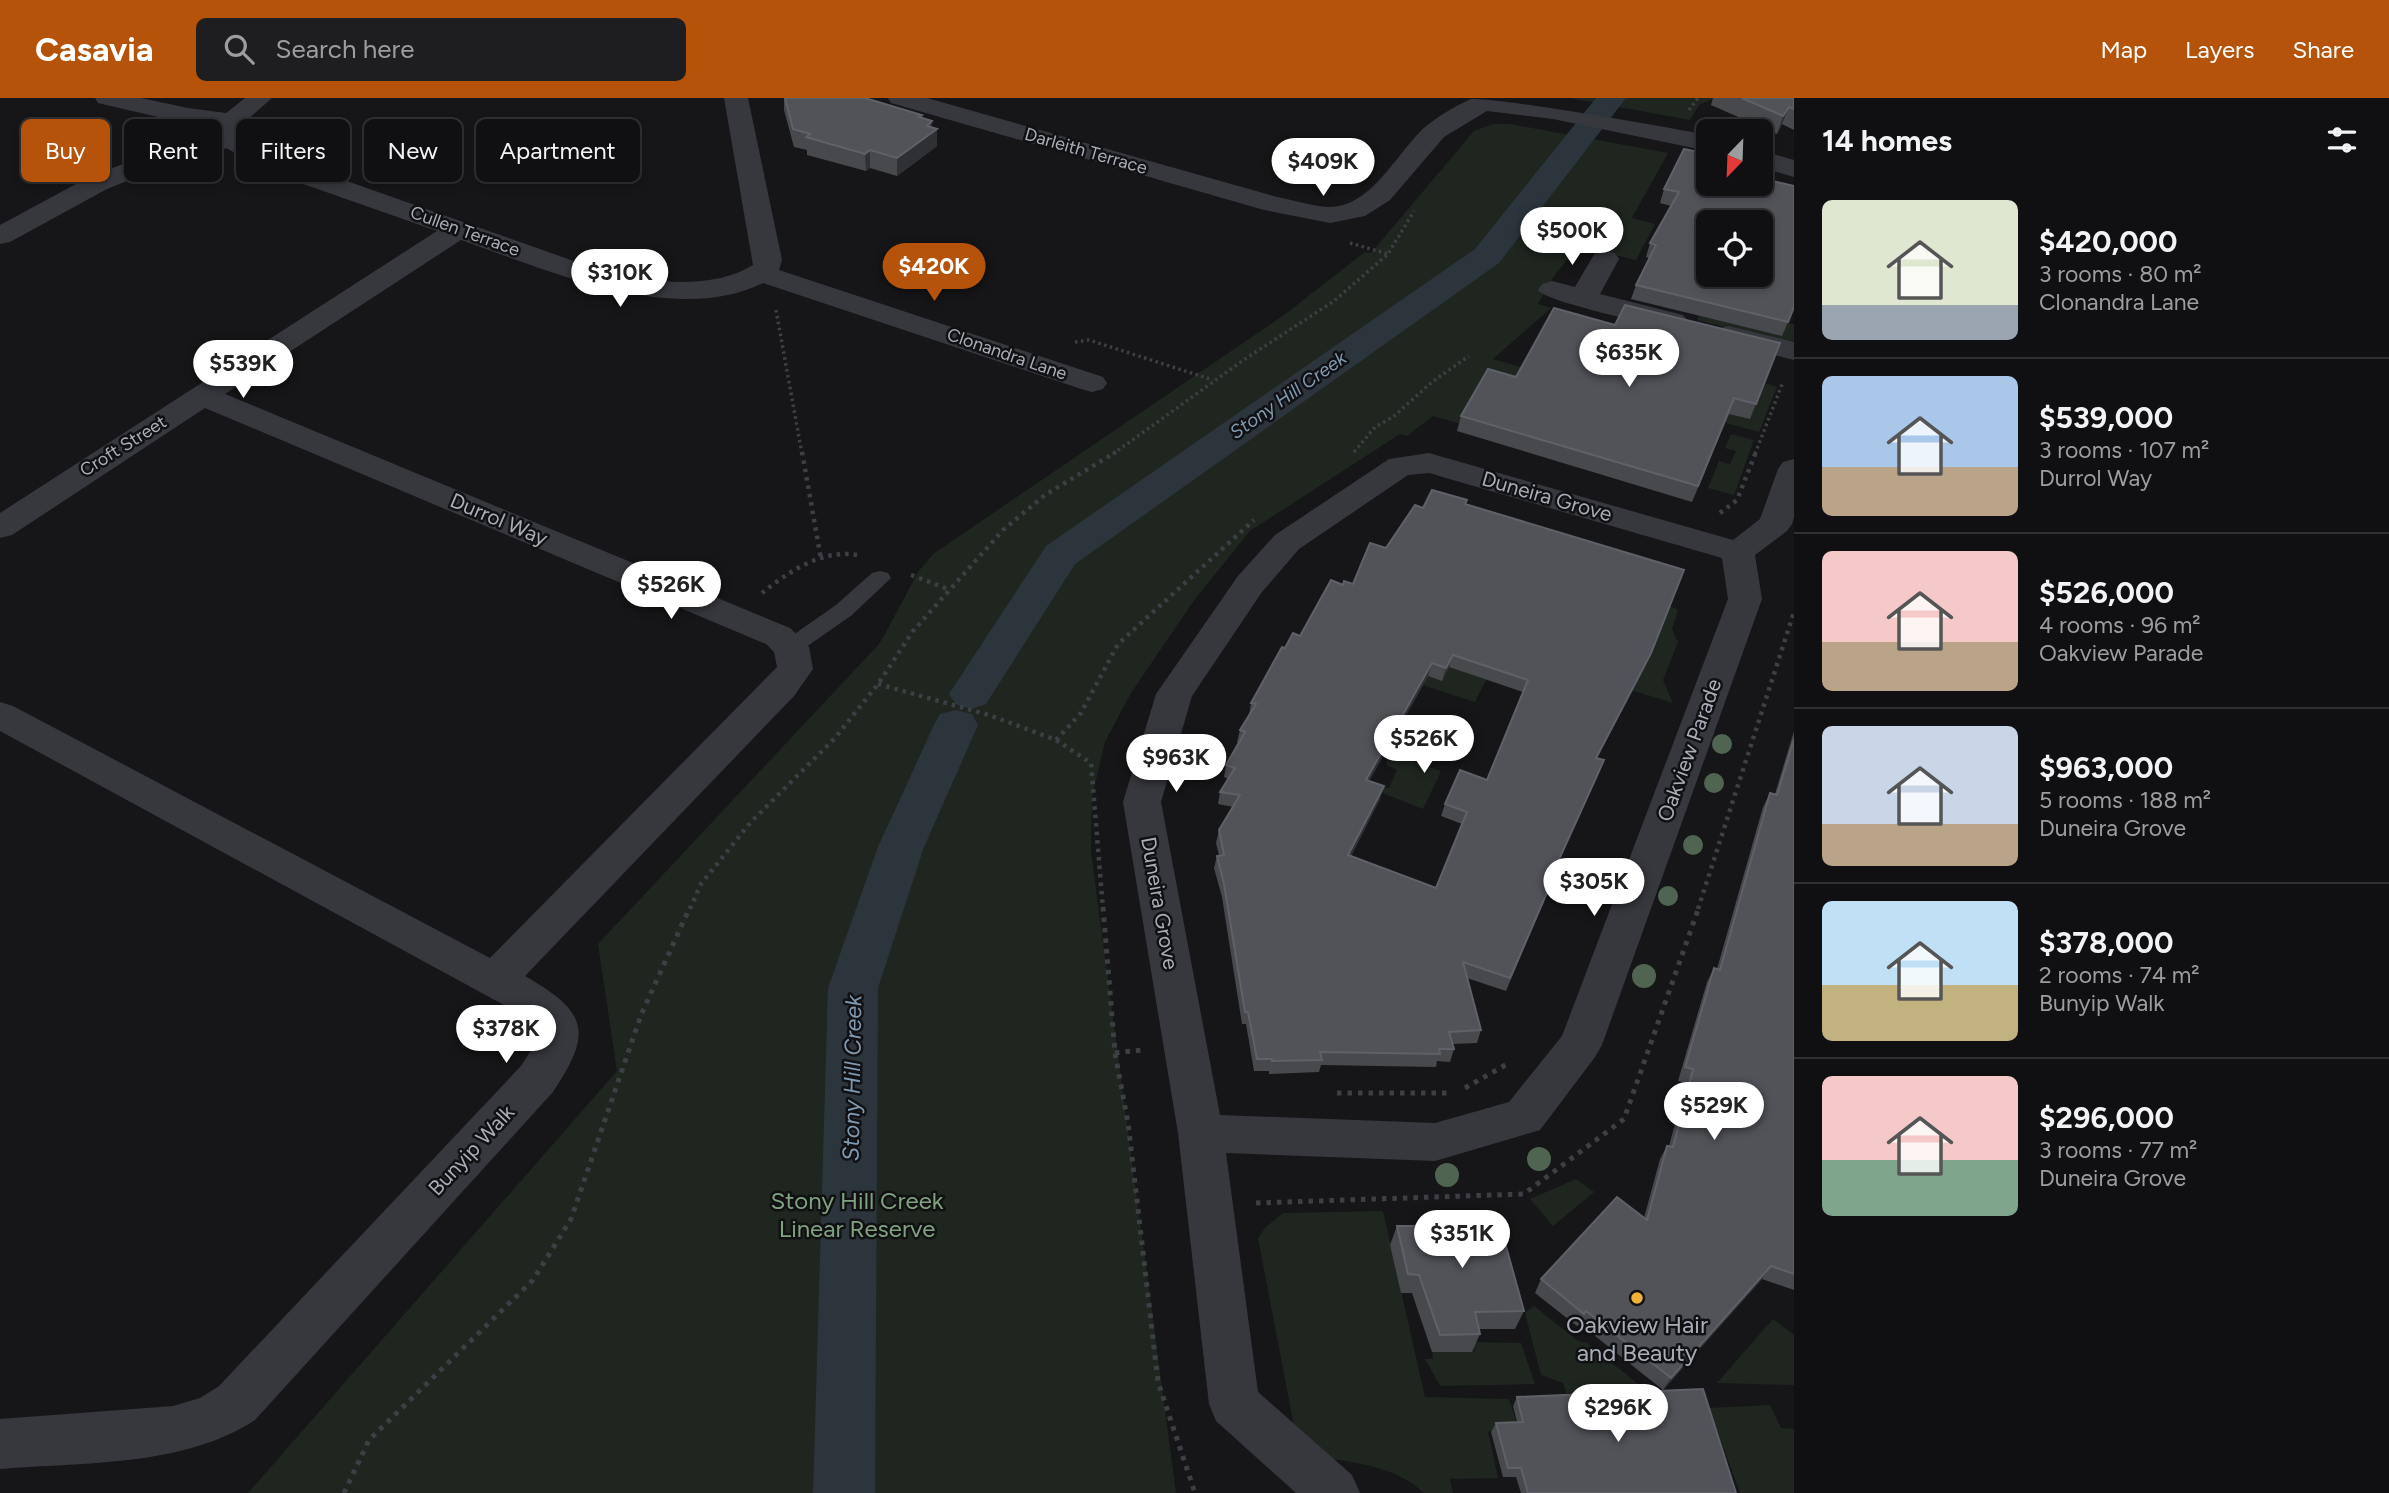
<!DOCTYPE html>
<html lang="en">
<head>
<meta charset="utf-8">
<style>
	body { margin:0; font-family:Figtree,sans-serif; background:#1e1e20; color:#f1f3f6; height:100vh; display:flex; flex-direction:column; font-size:26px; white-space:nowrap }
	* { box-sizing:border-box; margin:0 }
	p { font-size:23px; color:#9c9d9f }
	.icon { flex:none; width:38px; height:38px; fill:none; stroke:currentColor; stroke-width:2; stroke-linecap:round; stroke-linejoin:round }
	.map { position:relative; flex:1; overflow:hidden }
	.sheet { display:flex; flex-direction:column; background:#101012; width:595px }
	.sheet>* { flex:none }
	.guide { position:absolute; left:21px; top:21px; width:665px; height:63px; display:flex; gap:14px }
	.needle { width:46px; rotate:203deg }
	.tools { position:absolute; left:1696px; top:21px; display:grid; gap:14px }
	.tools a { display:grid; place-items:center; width:77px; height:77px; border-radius:10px; background:#101012; box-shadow:0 4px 10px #0003,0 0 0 2px #303032; font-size:35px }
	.price { position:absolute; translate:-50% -60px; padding:0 16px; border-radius:24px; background:#fff; color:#222; font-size:23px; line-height:46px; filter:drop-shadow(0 2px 4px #0008) }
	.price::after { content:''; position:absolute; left:50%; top:42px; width:21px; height:16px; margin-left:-10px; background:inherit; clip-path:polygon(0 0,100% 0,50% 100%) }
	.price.on { background:#b45309; color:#fff }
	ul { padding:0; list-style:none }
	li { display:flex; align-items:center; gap:21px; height:175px; padding:0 28px }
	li+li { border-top:2px solid #303032 }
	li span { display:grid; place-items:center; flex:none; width:196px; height:140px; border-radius:10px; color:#555 }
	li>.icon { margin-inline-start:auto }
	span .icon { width:84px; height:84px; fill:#fffc; stroke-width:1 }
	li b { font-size:30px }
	h2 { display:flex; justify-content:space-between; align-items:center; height:84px; padding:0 28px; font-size:30px }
	.pill { padding:0 24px; border-radius:10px; background:#101012; box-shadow:0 4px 10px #0003,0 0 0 2px #303032; font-size:24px; line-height:63px }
	.pill.on { background:#b45309; color:#fff }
	header { display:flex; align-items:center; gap:42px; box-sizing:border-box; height:98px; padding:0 35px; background:#b45309; color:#fff }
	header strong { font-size:33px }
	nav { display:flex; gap:38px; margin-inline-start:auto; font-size:24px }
	.search { width:490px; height:63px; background:#1e1e20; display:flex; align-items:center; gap:18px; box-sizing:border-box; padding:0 24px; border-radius:10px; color:#9c9d9f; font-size:26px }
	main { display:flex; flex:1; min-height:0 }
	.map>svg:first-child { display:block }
	.green { fill:#1e261f }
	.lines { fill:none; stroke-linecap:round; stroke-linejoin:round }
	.canal { fill:#2c353c; fill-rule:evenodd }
	.path-far2 { stroke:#3d3f44; stroke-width:3.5; stroke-dasharray:2.5 3.5; stroke-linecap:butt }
	.path-far1 { stroke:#3d3f44; stroke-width:4.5; stroke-dasharray:3.5 5; stroke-linecap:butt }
	.path { stroke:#3d3f44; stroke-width:5; stroke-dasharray:4.5 6; stroke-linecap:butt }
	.service { fill:#37383d; fill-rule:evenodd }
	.minor { fill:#37383d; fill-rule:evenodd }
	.tree { fill:#506452 }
	.wall { fill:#47494d; fill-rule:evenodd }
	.shaded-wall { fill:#2f3033 }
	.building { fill:#525359; stroke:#5f6168; stroke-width:2; fill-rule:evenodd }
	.poi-dot { fill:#f2b134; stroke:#111113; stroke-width:2.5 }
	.labels { text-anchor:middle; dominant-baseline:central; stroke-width:5; stroke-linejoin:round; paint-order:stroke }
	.far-street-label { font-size:18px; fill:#a8adb8; stroke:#111113 }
	.far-water-label { font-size:19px; font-style:italic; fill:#7f9bb3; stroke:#111113 }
	.street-label { font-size:21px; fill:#a8adb8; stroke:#111113 }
	.water-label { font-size:23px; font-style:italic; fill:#7f9bb3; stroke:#111113 }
	.near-park-label { font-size:24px; fill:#7fa381; stroke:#111113 }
	.near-poi-label { font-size:24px; fill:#a8adb8; stroke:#111113 }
</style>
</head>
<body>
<header>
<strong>Casavia</strong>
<div class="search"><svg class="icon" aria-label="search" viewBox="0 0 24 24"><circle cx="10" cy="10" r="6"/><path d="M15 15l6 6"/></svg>Search here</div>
<nav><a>Map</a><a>Layers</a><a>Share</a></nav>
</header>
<main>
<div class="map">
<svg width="1794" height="1395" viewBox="0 0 1794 1395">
	<rect width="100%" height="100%" fill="#161618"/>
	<!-- green -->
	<g class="green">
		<path d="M1570 0H1715L1699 7 1690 22Z"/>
		<path d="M1493 26H1510L1668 55 1632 120 1655 126 1636 162 1579 148 1554 178 1538 206 1551 210 1493 261 1542 275 1461 326 1433 318 1407 338 1400 336 1250 433 1195 501 1131 595 1105 644 1092 699 1091 754 1176 1395H248L617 973 598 846 880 545 918 474 933 456 1284 217 1365 154 1371 155 1474 33Z"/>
		<path d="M1710 191 1783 225 1794 226V243L1776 242 1697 222Z"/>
		<path d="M1695 281 1749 321 1765 285 1777 289 1759 334 1680 312Z"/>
		<path d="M1731 336 1754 342 1734 397 1708 390 1719 363 1730 366 1736 353 1725 350Z"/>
		<path d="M1670 508 1678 512 1672 531 1678 544 1663 582 1673 605 1631 592 1488 578 1475 604 1360 567 1509 533 1642 575Z"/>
		<path d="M1390 656 1441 673 1423 711 1372 691 1374 687 1389 690 1397 672 1386 667Z"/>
		<path d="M1576 1081 1594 1094 1553 1128 1530 1101Z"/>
		<path d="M1383 1113 1425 1299 1509 1301 1519 1332 1488 1333 1498 1380 1450 1381 1453 1395H1424C1392 1365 1349 1365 1308 1357L1297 1344 1258 1140 1265 1130 1283 1115Z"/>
		<path d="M1534 1208 1578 1243 1587 1245 1647 1293 1566 1295 1563 1285 1541 1277 1525 1215Z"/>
		<path d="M1773 1221 1794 1237V1287L1717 1285Z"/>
		<path d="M1474 1244 1521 1245 1535 1286 1440 1288 1425 1261H1433L1432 1254 1474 1253Z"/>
		<path d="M1770 1307 1781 1330 1794 1331V1395H1740L1709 1310Z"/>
	</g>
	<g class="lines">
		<!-- canal -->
		<g class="canal">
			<path d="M1596 0H1626L1499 165 1075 466 986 606 971 611 956 606 949 596 1046 448 1475 151Z"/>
			<path d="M956 612 972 616 978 627 924 749 878 890 875 1395H813L828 890 878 749 934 627 940 616Z"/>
		</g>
		<!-- path-far2 -->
		<g class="path-far2">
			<path d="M1689 12 1698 0"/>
			<path d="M1350 145 1388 156"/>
			<path d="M776 212 802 356"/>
			<path d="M1075 244 1089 242 1213 282"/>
			<path d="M1354 354 1375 329 1393 319 1432 284 1469 258"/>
			<path d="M1113 356 1245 261 1334 203 1388 156 1414 113"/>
			<path d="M1755 356 1783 284"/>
		</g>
		<!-- path-far1 -->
		<g class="path-far1">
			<path d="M802 354 821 461"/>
			<path d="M1720 415 1737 402 1756 354"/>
			<path d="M911 477 948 491"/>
			<path d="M762 495C788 474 822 451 857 457"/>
			<path d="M878 586 989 617 1056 642 1091 665 1103 811"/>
			<path d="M1056 642 1081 615 1118 546 1254 422"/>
			<path d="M690 811 701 786 750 725 835 640 878 586 913 533 1003 432 1045 397 1116 354"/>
			<path d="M1698 811 1794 514"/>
		</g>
		<!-- path -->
		<g class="path">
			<path d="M1103 809 1115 955 1128 1025 1158 1284 1195 1395"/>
			<path d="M1115 955 1142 952"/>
			<path d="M1465 990 1509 965"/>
			<path d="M1337 995H1450"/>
			<path d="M1256 1105 1524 1096 1624 1021 1699 809"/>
			<path d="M344 1395 369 1342 533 1182 571 1121 641 917 690 809"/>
		</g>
		<!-- service -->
		<path class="service" d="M880 473 888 475 891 480 852 517 799 554 791 557 783 554 780 549 783 544 836 507 872 475Z"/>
		<!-- minor -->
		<g class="minor">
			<path d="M95 0H141L188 10 226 15 245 0H272L240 28 245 40 290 63 602 173C648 184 711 193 753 167L724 0H748L782 162 779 172 1103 279 1107 285 1103 291 1092 294 1081 291 763 185C674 229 547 172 461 142L225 296 790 530 809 549 813 571 794 598 525 878C588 914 593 934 553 994L255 1322C183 1369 84 1364 0 1371V1321L173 1308 200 1300 219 1288 521 968 536 944 537 931 515 913 480 894 0 633V604L13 608 490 860 777 569 774 554 766 546 205 310 12 437 0 440V415L437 133 272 75 226 50 213 56 182 61 107 91 10 144 0 146V127L89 79 152 55 146 52 138 38 145 28 158 19 98 5ZM188 26H210L216 33 194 45 166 42 164 38Z"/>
			<path d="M888 0H927L1277 99C1293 102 1312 108 1329 109 1371 110 1398 53 1425 29 1437 19 1457 7 1471 1 1502 0 1667 29 1708 37V53L1553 21 1487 13 1444 39 1390 102 1365 118 1330 125 1264 112 891 5Z"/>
			<path d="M1760 52 1794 62V79L1760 69Z"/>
			<path d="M1605 153 1615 155 1619 161 1600 196 1683 217 1688 223 1683 229 1673 232C1651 226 1546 204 1538 192L1542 186 1552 183 1575 189 1595 155Z"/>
			<path d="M1728 228 1794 244V262L1718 243 1713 237 1718 231Z"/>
			<path d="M1429 355 1733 442 1760 421 1778 371 1783 364 1794 361V419L1792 426 1787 433 1755 457 1762 501 1602 947 1595 959 1540 1032 1435 1063 1226 1055 1258 1294 1352 1377 1360 1395H1296L1216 1323 1209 1306 1178 1035 1123 704 1156 596 1238 478 1275 437 1389 361ZM1429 375 1722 460 1728 501 1562 938 1509 1004 1435 1025 1220 1017 1161 704 1192 598 1262 494 1299 451 1408 377Z"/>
		</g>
	</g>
	<!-- trees -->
	<g class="tree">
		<circle cx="1722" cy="646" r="10"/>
		<circle cx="1714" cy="685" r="10"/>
		<circle cx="1693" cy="747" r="10"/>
		<circle cx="1668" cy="798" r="10"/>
		<circle cx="1644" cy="878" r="12"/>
		<circle cx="1539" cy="1061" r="12"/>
		<circle cx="1447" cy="1077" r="12"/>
	</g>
	<!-- wall -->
	<g class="wall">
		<path d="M784 0H865L922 17V20L932 23V29L937 48 897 78 870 70 866 73 807 57V52L794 49 784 12Z"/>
		<path d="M1713 0H1794V32L1782 26 1777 36 1711 7Z"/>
		<path d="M1768 82 1794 210 1782 238 1631 201 1636 187 1649 160 1646 159 1650 145 1671 108 1660 105 1664 91Z"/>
		<path d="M1615 227 1780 245 1750 321 1729 316 1692 404 1457 333 1461 318 1516 279Z"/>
		<path d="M1467 402 1465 406 1646 567 1597 660 1604 662 1599 675 1556 769 1553 782 1506 893 1467 880 1481 932 1477 945 1452 946 1454 951 1450 964 1437 963 1436 969 1321 967 1319 974 1269 976V973H1254L1246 926H1242L1222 799 1214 770 1217 758 1219 757 1216 745 1219 732 1233 709 1218 706 1220 694 1228 681 1224 679 1226 667 1239 645 1237 644 1240 632 1249 617 1251 605 1285 550 1300 538 1343 487 1353 486 1423 410ZM1449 569 1523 594 1487 682 1445 706 1441 718 1462 726 1436 790 1351 758 1380 701 1369 683 1428 578 1442 583Z"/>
		<path d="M1794 633V1192L1762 1181 1663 1292 1736 1395H1521L1516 1379H1503L1491 1334 1496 1325 1517 1324 1513 1308 1517 1299 1663 1292 1580 1226 1577 1228 1535 1195 1541 1181 1644 1120 1660 1061 1667 1048H1669L1686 985 1678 983 1707 884 1714 870 1717 871 1763 709 1770 695 1775 696Z"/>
		<path d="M1437 1118 1524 1213 1515 1231H1479L1480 1236 1472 1254H1432L1412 1195H1401L1390 1147 1397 1128H1433Z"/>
	</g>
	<!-- shaded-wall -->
	<g class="shaded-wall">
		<path d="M1789 9 1782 26 1777 36 1783 18Z"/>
		<path d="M932 23V34L937 31V48L897 78V60Z"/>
		<path d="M870 52V70L866 73 865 56Z"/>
		<path d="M1772 71 1767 85 1760 86V77Z"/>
		<path d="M1684 472 1646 567 1591 672 1596 660Z"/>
		<path d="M1453 557 1449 569 1442 583 1446 570Z"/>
		<path d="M1432 565 1428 578 1362 695 1366 682Z"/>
		<path d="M1604 662 1599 675 1551 781 1556 768Z"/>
		<path d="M1384 688 1380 701 1345 769 1348 757Z"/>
		<path d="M1771 1168 1762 1181 1663 1292 1671 1280Z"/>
	</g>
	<!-- building -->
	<g class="building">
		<path d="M785 0H865L922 17 919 19 932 23 927 28 937 31 897 60 870 52 865 56 806 39 810 36 793 31Z"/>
		<path d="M1742 0H1794V11L1789 9 1783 18Z"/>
		<path d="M1684 51 1708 56V86H1760V80L1794 88V209L1788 224 1636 187 1656 147 1650 145 1679 94 1664 91ZM1708 124H1760V177H1708Z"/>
		<path d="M1760 69 1772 71 1760 77Z"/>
		<path d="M1625 207 1780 245 1756 306 1734 300 1698 388 1461 318 1488 271 1516 279 1554 210 1615 227Z"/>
		<path d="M1432 392 1467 402 1465 406 1684 472 1651 555 1596 660 1604 662 1556 768 1558 769 1510 880 1463 864 1481 932 1449 934 1454 951H1439L1440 956 1320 954 1322 962 1272 963V961H1257L1248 914H1245L1224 786 1217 758 1224 757 1219 732 1240 697 1220 694 1235 670 1226 667 1245 634 1240 632 1256 606 1251 605 1282 549 1285 550 1293 535 1300 538 1331 482 1343 487 1344 483 1353 486 1370 445 1386 450 1415 407 1423 410ZM1453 557 1528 582 1487 682 1460 672 1445 706 1467 714 1436 790 1348 757 1384 688 1366 682 1432 565 1446 570Z"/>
		<path d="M1794 641V1176L1771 1168 1671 1280 1586 1213 1584 1216 1541 1181 1617 1099 1647 1122 1667 1048 1673 1049 1693 971 1685 969 1714 870 1720 872 1770 695 1777 697Z"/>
		<path d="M1497 1116 1524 1213 1475 1214 1480 1236 1440 1237 1419 1177 1408 1176 1397 1128H1441L1437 1118Z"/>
		<path d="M1703 1291 1736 1395H1528L1521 1370H1508L1496 1325 1523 1324 1517 1299Z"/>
	</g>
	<!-- markers -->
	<circle class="poi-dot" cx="1637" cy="1200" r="7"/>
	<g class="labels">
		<!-- far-street labels -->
		<g class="far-street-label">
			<text transform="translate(1086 53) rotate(16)">Darleith Terrace</text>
			<text transform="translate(465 133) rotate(20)">Cullen Terrace</text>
			<text transform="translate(1007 256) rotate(19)">Clonandra Lane</text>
			<text transform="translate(123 348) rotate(-32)">Croft Street</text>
		</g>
		<!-- far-water labels -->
		<g class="far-water-label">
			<text transform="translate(1288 297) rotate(-35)">Stony Hill Creek</text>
		</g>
		<!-- street labels -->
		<g class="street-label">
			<text transform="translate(1547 398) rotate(16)">Duneira Grove</text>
			<text transform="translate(499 421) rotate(23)">Durrol Way</text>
			<text transform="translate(1689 652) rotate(-70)">Oakview Parade</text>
			<text transform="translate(1160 805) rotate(80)">Duneira Grove</text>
			<text transform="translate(471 1052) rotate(-47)">Bunyip Walk</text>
		</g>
		<!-- water labels -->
		<g class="water-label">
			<text transform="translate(852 980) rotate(-89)">Stony Hill Creek</text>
		</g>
		<!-- near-park labels -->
		<g class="near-park-label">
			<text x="857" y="1102">Stony Hill Creek<tspan x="857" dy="28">Linear Reserve</tspan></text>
		</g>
		<!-- near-poi labels -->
		<g class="near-poi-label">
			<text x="1637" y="1226">Oakview Hair<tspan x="1637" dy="28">and Beauty</tspan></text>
		</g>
	</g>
</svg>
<div class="tools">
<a><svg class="needle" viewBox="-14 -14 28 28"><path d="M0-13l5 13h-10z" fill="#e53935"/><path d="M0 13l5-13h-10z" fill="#9c9d9f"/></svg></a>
<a><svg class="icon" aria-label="locate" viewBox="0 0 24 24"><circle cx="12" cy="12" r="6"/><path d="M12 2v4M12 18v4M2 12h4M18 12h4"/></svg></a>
</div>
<b class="price" style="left:1323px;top:100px">$409K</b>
<b class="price" style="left:1572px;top:169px">$500K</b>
<b class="price on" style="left:934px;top:205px">$420K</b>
<b class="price" style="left:620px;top:211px">$310K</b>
<b class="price" style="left:1629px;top:291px">$635K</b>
<b class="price" style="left:243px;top:302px">$539K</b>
<b class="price" style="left:671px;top:523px">$526K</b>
<b class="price" style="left:1424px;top:677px">$526K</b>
<b class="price" style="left:1176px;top:696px">$963K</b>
<b class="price" style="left:1594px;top:820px">$305K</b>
<b class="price" style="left:506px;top:967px">$378K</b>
<b class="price" style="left:1714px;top:1044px">$529K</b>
<b class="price" style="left:1462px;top:1172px">$351K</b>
<b class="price" style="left:1618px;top:1346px">$296K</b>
<div class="guide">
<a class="pill on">Buy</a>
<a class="pill">Rent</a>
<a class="pill">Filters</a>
<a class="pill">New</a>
<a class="pill">Apartment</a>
</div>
</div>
<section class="sheet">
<h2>14 homes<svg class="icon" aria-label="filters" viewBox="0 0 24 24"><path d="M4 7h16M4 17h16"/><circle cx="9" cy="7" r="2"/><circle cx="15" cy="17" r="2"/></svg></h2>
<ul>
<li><span style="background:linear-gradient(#dfe7d0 75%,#9aa5b1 0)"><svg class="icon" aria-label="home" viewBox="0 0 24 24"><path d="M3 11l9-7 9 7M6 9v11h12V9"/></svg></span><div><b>$420,000</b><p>3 rooms · 80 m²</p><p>Clonandra Lane</p></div></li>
<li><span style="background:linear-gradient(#a9c7e8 65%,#b9a48a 0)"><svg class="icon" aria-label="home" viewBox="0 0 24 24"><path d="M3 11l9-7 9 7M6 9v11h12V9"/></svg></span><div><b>$539,000</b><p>3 rooms · 107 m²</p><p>Durrol Way</p></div></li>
<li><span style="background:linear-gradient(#f6c9c9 65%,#b9a48a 0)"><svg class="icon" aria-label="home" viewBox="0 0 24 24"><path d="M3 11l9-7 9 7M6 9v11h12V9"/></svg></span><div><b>$526,000</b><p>4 rooms · 96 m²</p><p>Oakview Parade</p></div></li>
<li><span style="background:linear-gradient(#c9d6e8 70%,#b9a48a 0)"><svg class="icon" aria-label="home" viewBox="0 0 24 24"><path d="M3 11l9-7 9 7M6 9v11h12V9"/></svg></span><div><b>$963,000</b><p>5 rooms · 188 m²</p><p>Duneira Grove</p></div></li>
<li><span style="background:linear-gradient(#bfe0f5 60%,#c2b280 0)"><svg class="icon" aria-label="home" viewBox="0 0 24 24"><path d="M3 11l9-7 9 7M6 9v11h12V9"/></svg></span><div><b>$378,000</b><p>2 rooms · 74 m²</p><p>Bunyip Walk</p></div></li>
<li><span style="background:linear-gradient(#f6c9c9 60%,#7fa58c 0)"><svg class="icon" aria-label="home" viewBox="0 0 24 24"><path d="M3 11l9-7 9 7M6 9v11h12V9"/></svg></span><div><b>$296,000</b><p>3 rooms · 77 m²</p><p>Duneira Grove</p></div></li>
</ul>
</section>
</main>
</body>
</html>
